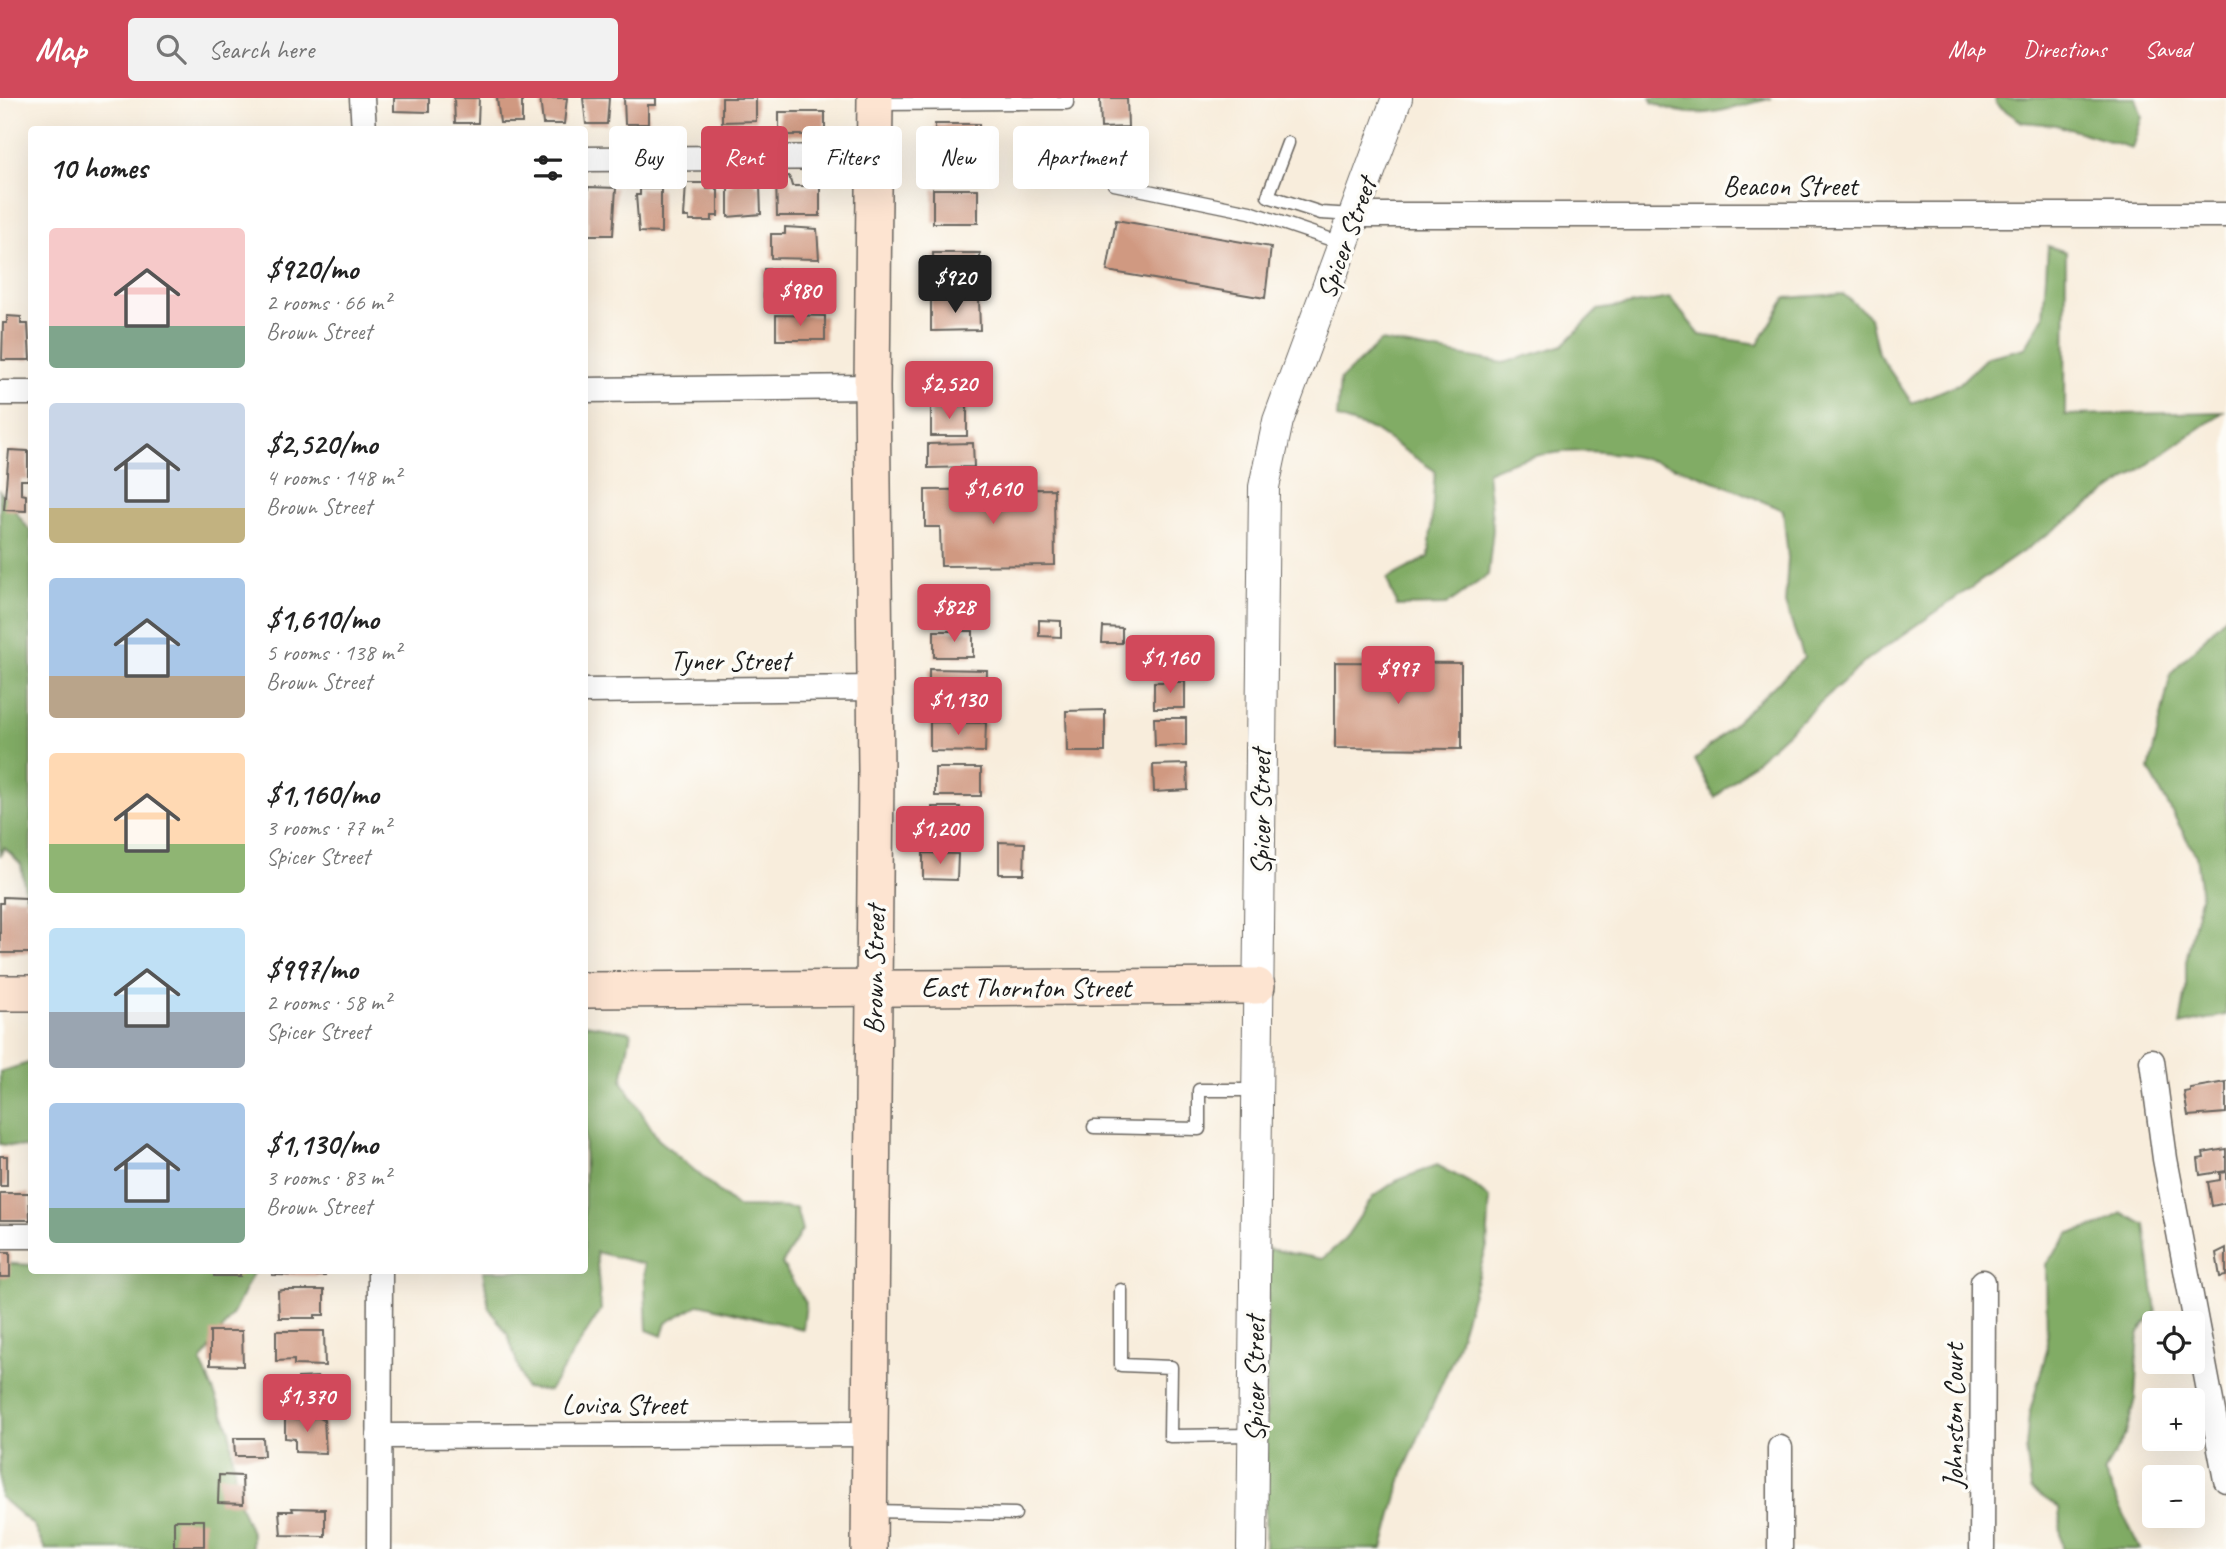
<!DOCTYPE html>
<html lang="en">
<head>
<meta charset="utf-8">
<style>
	body { margin:0; font-family:Caveat,sans-serif; background:#f2f2f2; color:#222; height:100vh; display:flex; flex-direction:column; font-size:26px; white-space:nowrap }
	* { box-sizing:border-box; margin:0 }
	p { font-size:23px; color:#767676 }
	.icon { flex:none; width:38px; height:38px; fill:none; stroke:currentColor; stroke-width:2; stroke-linecap:round; stroke-linejoin:round }
	.map { position:relative; flex:1; overflow:hidden }
	.details { position:absolute; left:28px; top:28px; width:560px; height:1148px; display:flex; flex-direction:column; background:#fff; border-radius:7px; box-shadow:0 7px 28px #0002 }
	.details>* { flex:none }
	.hud { position:absolute; left:609px; top:28px; width:665px; height:63px; display:flex; gap:14px }
	.buttons { position:absolute; left:2142px; top:1213px; display:grid; gap:14px }
	.buttons a { display:grid; place-items:center; width:63px; height:63px; border-radius:7px; background:#fff; box-shadow:0 7px 28px #0002; font-size:35px }
	.price { position:absolute; translate:-50% -60px; padding:0 16px; border-radius:7px; background:#d1495b; color:#fff; font-size:23px; line-height:46px; filter:drop-shadow(0 2px 4px #0008) }
	.price::after { content:''; position:absolute; left:50%; top:42px; width:21px; height:16px; margin-left:-10px; background:inherit; clip-path:polygon(0 0,100% 0,50% 100%) }
	.price.active { background:#222; color:#fff }
	ul { padding:0; list-style:none }
	li { display:flex; align-items:center; gap:21px; height:175px; padding:0 21px }
	li span { display:grid; place-items:center; flex:none; width:196px; height:140px; border-radius:7px; color:#555 }
	li>.icon { margin-inline-start:auto }
	span .icon { width:84px; height:84px; fill:#fffc; stroke-width:1 }
	li b { font-size:30px }
	h2 { display:flex; justify-content:space-between; align-items:center; height:84px; padding:0 21px; font-size:30px }
	.chip { padding:0 24px; border-radius:7px; background:#fff; box-shadow:0 7px 28px #0002; font-size:24px; line-height:63px }
	.chip.active { background:#d1495b; color:#fff }
	header { display:flex; align-items:center; gap:42px; box-sizing:border-box; height:98px; padding:0 35px; background:#d1495b; color:#fff }
	header strong { font-size:33px }
	nav { display:flex; gap:38px; margin-inline-start:auto; font-size:24px }
	.search { width:490px; height:63px; background:#f2f2f2; display:flex; align-items:center; gap:18px; box-sizing:border-box; padding:0 24px; border-radius:7px; color:#767676; font-size:26px }
	.map>svg:first-child { display:block }
	.forest { fill:#81ac65; stroke:#4e6440; stroke-width:2 }
	.building { fill:#d09981 }
	.lines { fill:none; stroke-linecap:round; stroke-linejoin:round }
	.service-casing { stroke:#69655f; stroke-width:15 }
	.minor-casing { stroke:#69655f; stroke-width:27 }
	.tertiary-casing { stroke:#69655f; stroke-width:32 }
	.secondary-casing { stroke:#69655f; stroke-width:38 }
	.service { stroke:#fff; stroke-width:12 }
	.minor { stroke:#fff; stroke-width:24 }
	.tertiary { stroke:#fff; stroke-width:30 }
	.secondary { stroke:#fde4d1; stroke-width:35 }
	.labels { text-anchor:middle; dominant-baseline:central; stroke-width:7; stroke-linejoin:round; paint-order:stroke }
	.street-label { font-size:28px; fill:#1c1c1c; stroke:#fdfcf7 }
</style>
</head>
<body>
<header>
<strong>Map</strong>
<div class="search"><svg class="icon" aria-label="search" viewBox="0 0 24 24"><circle cx="10" cy="10" r="6"/><path d="M15 15l6 6"/></svg>Search here</div>
<nav><a>Map</a><a>Directions</a><a>Saved</a></nav>
</header>
<div class="map">
<svg width="2226" height="1451" viewBox="0 0 2226 1451">
	<rect width="100%" height="100%" fill="#fdfcf7"/>
	<filter id="ink" filterUnits="userSpaceOnUse"><feTurbulence type="fractalNoise" baseFrequency=".0143" numOctaves="2"/><feDisplacementMap in="SourceGraphic" scale="14" xChannelSelector="R" yChannelSelector="G"/><feConvolveMatrix kernelMatrix="1 2 1 2 8 2 1 2 1" color-interpolation-filters="sRGB"/></filter>
	<filter id="wash" filterUnits="userSpaceOnUse"><feTurbulence type="fractalNoise" baseFrequency=".00686" numOctaves="4" result="noise"/><feDisplacementMap in="SourceGraphic" scale="28" xChannelSelector="R" yChannelSelector="G"/><feGaussianBlur stdDeviation="1.57" result="paint"/><feColorMatrix in="noise" values="0 0 0 0 0 0 0 0 0 0 0 0 0 0 0 0 0 1.4 0 .05"/><feComposite in="paint" operator="in"/></filter>
	<g filter="url(#wash)">
		<rect width="100%" height="100%" fill="#f8eddc"/>
		<!-- forest -->
		<g class="forest">
			<path d="M1651 0H1772C1727 11 1696 26 1652 4Z"/>
			<path d="M1995 0H2136L2142 19 2132 50 2056 27 2022 24 1996 6Z"/>
			<path d="M2048 148 2066 154 2065 317 2223 314 1867 562 1715 700 1695 662 1804 560 1785 506 1788 460 1783 412C1685 370 1592 326 1487 374L1493 431 1488 477 1446 507 1397 508 1387 481 1429 459 1435 373 1374 332 1337 320 1340 282 1381 243 1504 265 1563 247 1598 212 1670 200 1700 237 1758 246 1786 200 1843 196 1870 219 1878 255 1912 305 1959 286 1987 259 2025 250 2043 219Z"/>
			<path d="M0 393 31 434V803L26 800 21 766 4 749 0 758Z"/>
			<path d="M2226 518V917L2180 927 2186 892V863L2201 795 2196 758 2149 672 2171 575Z"/>
			<path d="M585 926 631 934 622 983 658 1041 737 1109 796 1110 802 1132 782 1166 806 1205 803 1231 700 1206 666 1225 662 1238 647 1232 644 1166 596 1154 601 1212 549 1293 525 1290 508 1237 489 1210 483 1173 584 1172Z"/>
			<path d="M31 964V1050L0 1046V974Z"/>
			<path d="M1437 1067 1474 1087 1490 1101 1487 1148 1454 1258 1403 1375 1383 1451H1265L1268 1151 1322 1161 1344 1142 1373 1099 1396 1083Z"/>
			<path d="M2122 1115 2145 1127 2156 1213 2139 1234 2135 1300 2126 1336 2104 1374 2140 1451H2062L2059 1410 2031 1391 2026 1350 2029 1317 2047 1252 2046 1166 2070 1135 2099 1128Z"/>
			<path d="M0 1165 31 1167 32 1172 254 1173 234 1214 201 1264 230 1332 237 1400 252 1437V1451H45L33 1427 0 1399Z"/>
		</g>
		<g id="blocks">
			<!-- building -->
			<g class="building">
				<path d="M394 0H429V14L394 13Z"/>
				<path d="M454 0H479L478 25H455Z"/>
				<path d="M497 0H522V25H500Z"/>
				<path d="M540 0H567L564 26H543Z"/>
				<path d="M583 0H609L607 26H586Z"/>
				<path d="M624 0H656V7H648V26H625Z"/>
				<path d="M722 0H756V23L722 24Z"/>
				<path d="M1100 0H1127L1128 29 1101 30Z"/>
				<path d="M779 14H825V33L819 34V37H779Z"/>
				<rect x="935" y="26" width="44" height="28"/>
				<path d="M776 78H789L792 88H820V118H777Z"/>
				<path d="M732 82H756V88H760L761 116 728 119V88H732Z"/>
				<path d="M686 85H707V91H718V118H712V123H689V119H684Z"/>
				<path d="M588 89 616 90 613 137H588Z"/>
				<path d="M640 91H661V135L639 134 636 97H640Z"/>
				<rect x="933" y="91" width="45" height="34"/>
				<path d="M1116 122 1271 149 1265 200 1107 173Z"/>
				<path d="M785 129 817 131 819 161 771 160V136H785Z"/>
				<path d="M933 155H980V180H934Z"/>
				<path d="M764 171 826 172V196H818V199H764Z"/>
				<path d="M979 200 980 232 931 233V201Z"/>
				<path d="M776 217 825 218V242H776Z"/>
				<path d="M7 218 21 219V226H28L30 262H2L3 225H7Z"/>
				<rect x="932" y="268" width="35" height="31"/>
				<path d="M967 307V338H931V308Z"/>
				<path d="M973 345 974 369 928 370V346Z"/>
				<path d="M9 352 28 353V382H21V396L26 397V413L4 412Z"/>
				<path d="M1054 391 1055 467 941 468 940 429H925V392Z"/>
				<path d="M1039 522 1061 523V539L1039 538Z"/>
				<path d="M1103 529 1122 530V545H1102Z"/>
				<rect x="934" y="533" width="39" height="26"/>
				<path d="M1156 545 1188 547 1187 573 1155 572Z"/>
				<path d="M1335 564 1461 565V651L1335 650Z"/>
				<path d="M929 571 987 572 986 602 929 600Z"/>
				<rect x="1154" y="584" width="31" height="26"/>
				<path d="M1105 612V654H1067L1066 613Z"/>
				<path d="M1154 620H1186V647L1155 648Z"/>
				<path d="M930 624 986 625 985 654 930 653Z"/>
				<path d="M1187 666 1188 692 1154 694 1153 667Z"/>
				<rect x="935" y="670" width="46" height="28"/>
				<path d="M932 709H960L959 741H932Z"/>
				<path d="M999 744 1025 745 1024 776H999Z"/>
				<path d="M923 755 958 756 957 782 923 781Z"/>
				<path d="M3 799 26 800V805H30V855H0V805H3Z"/>
				<path d="M2226 984V1015L2188 1018 2184 994 2190 993V990Z"/>
				<path d="M2226 1051V1073L2200 1077 2198 1061 2204 1060 2203 1055Z"/>
				<rect x="0" y="1058" width="7" height="30"/>
				<path d="M2226 1074V1105L2212 1108 2208 1084 2220 1082V1075Z"/>
				<path d="M0 1095H29L30 1122H0Z"/>
				<path d="M2226 1150V1178L2220 1179 2216 1155Z"/>
				<rect x="0" y="1154" width="10" height="25"/>
				<rect x="214" y="1172" width="26" height="6"/>
				<path d="M272 1172H325V1178L272 1177Z"/>
				<path d="M283 1192H324V1217H315V1220H279L278 1193Z"/>
				<path d="M210 1233H242L243 1268 210 1267Z"/>
				<path d="M276 1233H324L325 1268 294 1267V1262L276 1263Z"/>
				<path d="M318 1279V1284H333V1302L320 1303 318 1310 275 1309V1295H292V1284H298V1280Z"/>
				<path d="M318 1319 324 1322 326 1355 295 1354V1341L285 1340V1321Z"/>
				<path d="M234 1340H263L264 1358H235Z"/>
				<path d="M219 1377 242 1378 243 1406 218 1405Z"/>
				<path d="M292 1410 325 1411V1438L281 1437 279 1413H293Z"/>
				<rect x="174" y="1422" width="30" height="26"/>
			</g>
		</g>
	</g>
	<g filter="url(#ink)">
		<use href="#blocks" fill-opacity="0" stroke="#69655f" stroke-width="2"/>
		<g class="lines">
			<!-- service casing -->
			<g class="service-casing">
				<g id="service">
					<path d="M1017 5H1067V0"/>
					<path d="M878 6 1017 5V0"/>
					<path d="M1288 45 1268 98 1321 115 1354 117"/>
					<path d="M1114 86 1250 114 1344 146"/>
					<path d="M1094 1029 1199 1031V992H1256"/>
					<path d="M1121 1192V1267L1171 1269 1170 1338 1253 1337"/>
					<path d="M873 1413 1015 1416"/>
				</g>
			</g>
			<!-- minor casing -->
			<g class="minor-casing">
				<g id="minor">
					<path d="M362 0 364 32"/>
					<path d="M584 61 874 59"/>
					<path d="M1354 117H2226"/>
					<path d="M584 292 872 289"/>
					<path d="M0 295H32"/>
					<path d="M584 593 875 590"/>
					<path d="M2152 963 2165 1061 2226 1382"/>
					<path d="M0 1138H32"/>
					<path d="M379 1338 869 1336"/>
					<path d="M379 1451 380 1172"/>
					<path d="M1780 1451V1350"/>
					<path d="M1982 1451 1983 1184"/>
				</g>
			</g>
			<!-- tertiary casing -->
			<g class="tertiary-casing">
				<path id="tertiary" d="M1252 1451 1264 389 1278 323 1397 0"/>
			</g>
			<!-- secondary casing -->
			<g class="secondary-casing">
				<g id="secondary">
					<path d="M584 892 1257 888"/>
					<path d="M0 895H32"/>
					<path d="M869 1451 876 673 872 289 875 0"/>
				</g>
			</g>
			<!-- service -->
			<use href="#service" class="service"/>
			<!-- minor -->
			<use href="#minor" class="minor"/>
			<!-- tertiary -->
			<use href="#tertiary" class="tertiary"/>
			<!-- secondary -->
			<use href="#secondary" class="secondary"/>
		</g>
	</g>
	<g class="labels">
		<!-- street labels -->
		<g class="street-label">
			<text x="1790" y="87">Beacon Street</text>
			<text transform="translate(1346 140) rotate(-70)">Spicer Street</text>
			<text x="730" y="562">Tyner Street</text>
			<text transform="translate(1260 714) rotate(-90)">Spicer Street</text>
			<text transform="translate(874 872) rotate(-89)">Brown Street</text>
			<text x="1026" y="889">East Thornton Street</text>
			<text transform="translate(1254 1281) rotate(-90)">Spicer Street</text>
			<text x="624" y="1306">Lovisa Street</text>
			<text transform="translate(1953 1318) rotate(-90)">Johnston Court</text>
		</g>
	</g>
</svg>
<div class="buttons">
<a><svg class="icon" aria-label="locate" viewBox="0 0 24 24"><circle cx="12" cy="12" r="6"/><path d="M12 2v4M12 18v4M2 12h4M18 12h4"/></svg></a>
<a>+</a>
<a>−</a>
</div>
<b class="price active" style="left:955px;top:217px">$920</b>
<b class="price" style="left:800px;top:230px">$980</b>
<b class="price" style="left:949px;top:323px">$2,520</b>
<b class="price" style="left:993px;top:428px">$1,610</b>
<b class="price" style="left:954px;top:546px">$828</b>
<b class="price" style="left:1170px;top:597px">$1,160</b>
<b class="price" style="left:1398px;top:608px">$997</b>
<b class="price" style="left:958px;top:639px">$1,130</b>
<b class="price" style="left:940px;top:768px">$1,200</b>
<b class="price" style="left:307px;top:1336px">$1,370</b>
<div class="hud">
<a class="chip">Buy</a>
<a class="chip active">Rent</a>
<a class="chip">Filters</a>
<a class="chip">New</a>
<a class="chip">Apartment</a>
</div>
<section class="details">
<h2>10 homes<svg class="icon" aria-label="filters" viewBox="0 0 24 24"><path d="M4 7h16M4 17h16"/><circle cx="9" cy="7" r="2"/><circle cx="15" cy="17" r="2"/></svg></h2>
<ul>
<li><span style="background:linear-gradient(#f6c9c9 70%,#7fa58c 0)"><svg class="icon" aria-label="home" viewBox="0 0 24 24"><path d="M3 11l9-7 9 7M6 9v11h12V9"/></svg></span><div><b>$920/mo</b><p>2 rooms · 66 m²</p><p>Brown Street</p></div></li>
<li><span style="background:linear-gradient(#c9d6e8 75%,#c2b280 0)"><svg class="icon" aria-label="home" viewBox="0 0 24 24"><path d="M3 11l9-7 9 7M6 9v11h12V9"/></svg></span><div><b>$2,520/mo</b><p>4 rooms · 148 m²</p><p>Brown Street</p></div></li>
<li><span style="background:linear-gradient(#a9c7e8 70%,#b9a48a 0)"><svg class="icon" aria-label="home" viewBox="0 0 24 24"><path d="M3 11l9-7 9 7M6 9v11h12V9"/></svg></span><div><b>$1,610/mo</b><p>5 rooms · 138 m²</p><p>Brown Street</p></div></li>
<li><span style="background:linear-gradient(#ffd9b3 65%,#8fb573 0)"><svg class="icon" aria-label="home" viewBox="0 0 24 24"><path d="M3 11l9-7 9 7M6 9v11h12V9"/></svg></span><div><b>$1,160/mo</b><p>3 rooms · 77 m²</p><p>Spicer Street</p></div></li>
<li><span style="background:linear-gradient(#bfe0f5 60%,#9aa5b1 0)"><svg class="icon" aria-label="home" viewBox="0 0 24 24"><path d="M3 11l9-7 9 7M6 9v11h12V9"/></svg></span><div><b>$997/mo</b><p>2 rooms · 58 m²</p><p>Spicer Street</p></div></li>
<li><span style="background:linear-gradient(#a9c7e8 75%,#7fa58c 0)"><svg class="icon" aria-label="home" viewBox="0 0 24 24"><path d="M3 11l9-7 9 7M6 9v11h12V9"/></svg></span><div><b>$1,130/mo</b><p>3 rooms · 83 m²</p><p>Brown Street</p></div></li>
</ul>
</section>
</div>
</body>
</html>
